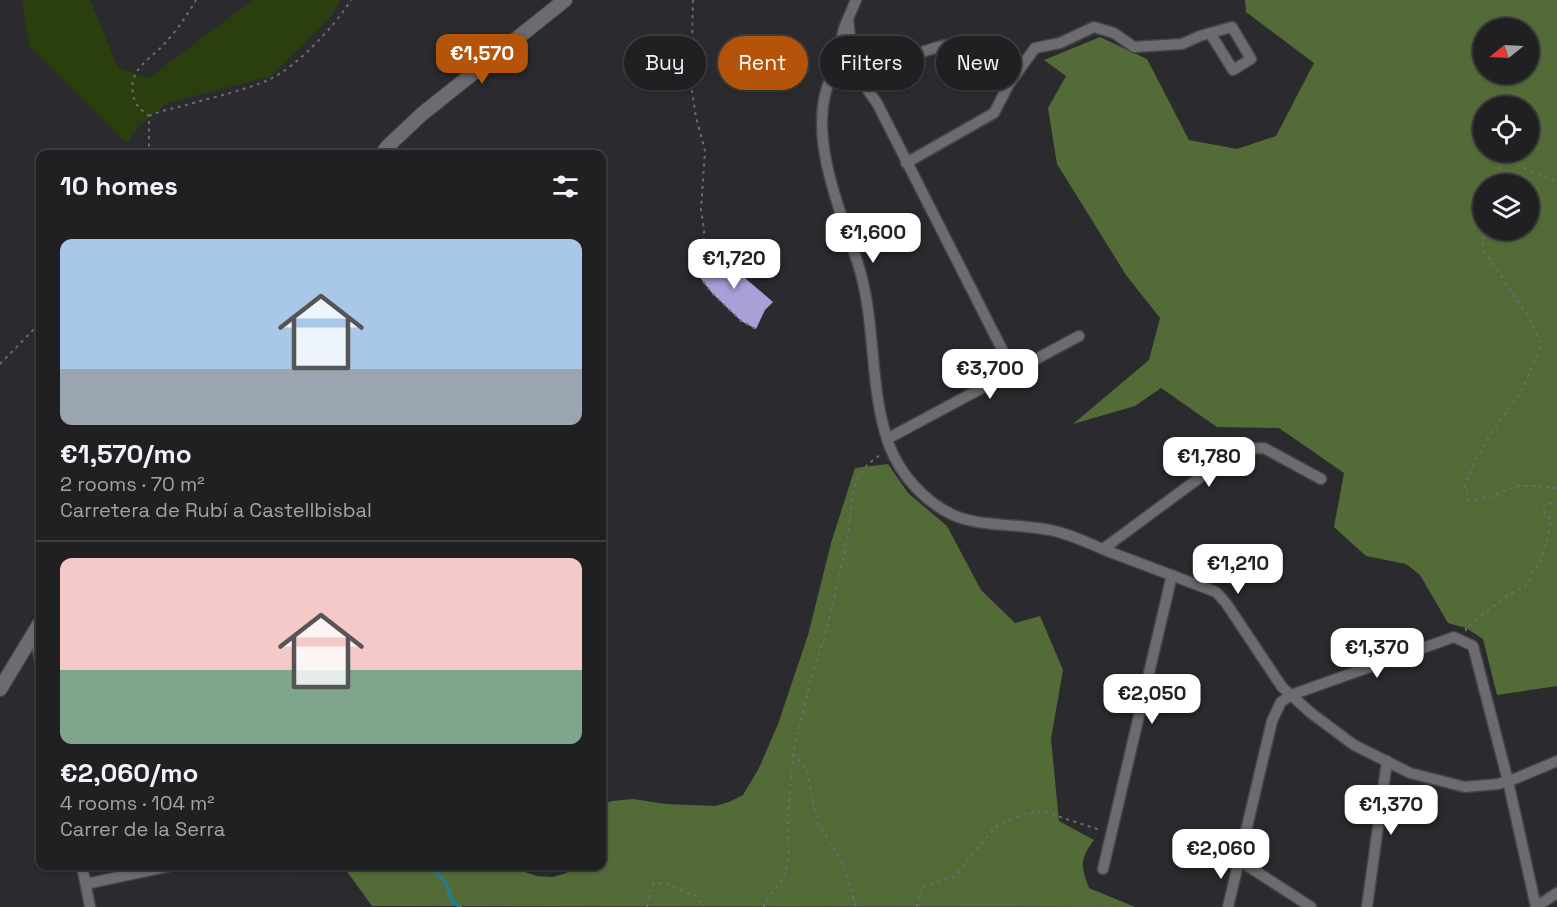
<!DOCTYPE html>
<html lang="en">
<head>
<meta charset="utf-8">
<style>
	body { margin:0; font-family:"Space Grotesk",sans-serif; background:#28282a; color:#f1f3f6; height:100vh; display:flex; flex-direction:column; font-size:22px; white-space:nowrap }
	* { box-sizing:border-box; margin:0 }
	p { font-size:20px; color:#a2a3a5 }
	.icon { flex:none; width:33px; height:33px; fill:none; stroke:currentColor; stroke-width:2; stroke-linecap:round; stroke-linejoin:round }
	.map { position:relative; flex:1; overflow:hidden }
	.panel { position:absolute; left:36px; top:150px; width:570px; height:720px; display:flex; flex-direction:column; background:#202022; border-radius:12px; box-shadow:0 2px 4px #0004,0 0 0 2px #3d3e40 }
	.panel>* { flex:none }
	.hud { position:absolute; left:624px; top:36px; width:570px; height:54px; display:flex; gap:12px }
	.needle { width:39px; rotate:252deg }
	.fabs { position:absolute; left:1473px; top:18px; display:grid; gap:12px }
	.fabs a { display:grid; place-items:center; width:66px; height:66px; border-radius:50%; background:#202022; box-shadow:0 2px 4px #0004,0 0 0 2px #3d3e40; font-size:30px }
	.price { position:absolute; translate:-50% -51px; padding:0 14px; border-radius:12px; background:#fff; color:#222; font-size:20px; line-height:39px; filter:drop-shadow(0 2px 3px #0008) }
	.price::after { content:''; position:absolute; left:50%; top:36px; width:18px; height:14px; margin-left:-9px; background:inherit; clip-path:polygon(0 0,100% 0,50% 100%) }
	.price.selected { background:#b45309; color:#fff }
	ul { padding:0; list-style:none }
	li { display:grid; align-content:center; gap:12px; height:318px; padding:0 24px }
	li+li { border-top:2px solid #3d3e40 }
	li span { display:grid; place-items:center; height:186px; border-radius:12px; color:#555 }
	li>.icon { margin-inline-start:auto }
	span .icon { width:108px; height:108px; fill:#fffc; stroke-width:1 }
	li b { font-size:26px }
	h2 { display:flex; justify-content:space-between; align-items:center; height:72px; padding:0 24px; font-size:26px }
	.tag { padding:0 21px; border-radius:27px; background:#202022; box-shadow:0 2px 4px #0004,0 0 0 2px #3d3e40; font-size:21px; line-height:54px }
	.tag.selected { background:#b45309; color:#fff }
	.map>svg:first-child { display:block }
	.green { fill:#2b3f0e }
	.forest { fill:#536b37; fill-rule:evenodd }
	.lines { fill:none; stroke-linecap:round; stroke-linejoin:round }
	.stream { stroke:#257d89; stroke-width:4 }
	.building { fill:#aaa0d9 }
	.minor-casing { stroke:#454548; stroke-width:13 }
	.tertiary-casing { stroke:#454548; stroke-width:16 }
	.path { stroke:#6c6c6f; stroke-width:2; stroke-dasharray:3 4.5; stroke-linecap:butt }
	.minor { stroke:#6c6c70; stroke-width:10 }
	.tertiary { stroke:#6c6c70; stroke-width:14 }
</style>
</head>
<body>
<div class="map">
<svg width="1557" height="907" viewBox="0 0 1557 907">
	<rect width="100%" height="100%" fill="#2b2a2e"/>
	<!-- green -->
	<path class="green" d="M22 0H90L118 68 149 78 253 0H341L330 18 271 76 167 103 139 126 126 143 29 46Z"/>
	<!-- forest -->
	<g class="forest">
		<path d="M1245 0H1557V686L1497 695 1483 639 1466 628 1448 623 1420 575 1406 564 1366 556 1334 527 1344 473 1279 428 1217 427 1161 388 1135 406 1073 424 1149 360 1160 318 1126 275 1057 164 1048 108 1066 76 1044 60 1100 37 1147 59 1189 140 1237 149 1276 136 1314 63 1246 12ZM1484 28H1528V74H1484ZM1484 106H1528V152H1484ZM1484 184H1528V230H1484Z"/>
		<path d="M888 464 908 493 947 526 981 590 1015 623 1040 616 1063 670 1051 739 1059 821 1094 840C1079 860 1081 866 1089 888L1135 907 372 906 343 866H507L537 876 553 877 567 873 571 866H602V804L612 801 633 799 666 804 715 806 729 802 743 795 759 768 778 724 808 635 831 543 855 468Z"/>
	</g>
	<g class="lines">
		<!-- stream -->
		<path class="stream" d="M430 866 446 883 452 900 460 907"/>
	</g>
	<!-- building -->
	<path class="building" d="M711 249 773 302 765 310 756 329 741 321 712 293 701 279 704 263Z"/>
	<g class="lines">
		<!-- minor casing -->
		<g class="minor-casing">
			<g id="minor">
				<path d="M848 20 853 61"/>
				<circle cx="843" cy="68" r="11"/>
				<path d="M837 58 844 28 856 0"/>
				<path d="M854 71 877 103 1013 371"/>
				<path d="M833 73C804 128 839 206 857 261 877 320 868 386 889 445 900 474 923 500 951 514 979 528 1023 523 1054 531 1073 535 1092 545 1110 552 1145 565 1181 579 1216 592L1226 603 1282 687 1311 713 1354 745 1410 773 1465 787 1498 784 1517 778 1557 761"/>
				<path d="M864 85C890 66 916 51 947 45"/>
				<path d="M906 163 994 113 1009 84 1035 48 1060 43 1094 27 1114 33 1134 47 1182 44 1200 36 1232 27 1251 59 1233 70 1210 33"/>
				<path d="M887 439 1079 336"/>
				<path d="M1103 549 1229 456 1241 449 1264 448 1321 479"/>
				<path d="M35 632 40 660"/>
				<path d="M1240 861 1311 907"/>
				<path d="M82 866 90 907"/>
				<path d="M287 866H288"/>
				<path d="M1103 869 1172 575"/>
				<path d="M86 884 170 866"/>
				<path d="M1228 907 1272 721 1281 702 1291 695 1454 637 1473 646 1508 781 1536 907"/>
				<path d="M1367 907 1387 761"/>
				<path d="M1536 907 1557 893"/>
			</g>
		</g>
		<!-- tertiary casing -->
		<g class="tertiary-casing">
			<g id="tertiary">
				<path d="M382 154 388 146 422 114 565 0"/>
				<path d="M0 689 40 623"/>
			</g>
		</g>
		<!-- path -->
		<g class="path">
			<path d="M693 0 691 85 696 117 705 151 701 209 704 231V255L700 268 701 279 712 293 741 321 756 329"/>
			<path d="M149 116C164 109 178 108 193 103 218 96 245 90 268 80 296 68 335 26 351 0"/>
			<path d="M149 154V116C140 109 135 105 133 94 128 68 152 59 166 42 177 30 188 14 196 0"/>
			<path d="M1503 184 1498 163 1501 158 1557 182"/>
			<path d="M1488 230 1483 238V249L1532 322 1541 346 1522 390 1492 432 1474 463 1465 486 1469 501 1495 495 1516 486H1536L1557 488"/>
			<path d="M0 364 40 323"/>
			<path d="M1466 631V628L1504 598 1528 584 1532 571 1540 563 1549 532 1551 520 1545 515 1544 504 1554 503 1557 504"/>
			<path d="M793 754 807 770 817 822 843 863 856 907"/>
			<path d="M647 907 650 891 654 883H664L696 896 703 907"/>
			<path d="M764 907V904L784 876 789 857 788 818 793 754 811 678 824 639 835 594 848 535 852 498 858 477 868 464 880 455"/>
			<path d="M917 907 921 887 955 876 995 827 1023 814 1042 811 1100 830"/>
		</g>
		<!-- minor -->
		<use href="#minor" class="minor"/>
		<!-- tertiary -->
		<use href="#tertiary" class="tertiary"/>
	</g>
</svg>
<div class="fabs">
<a><svg class="needle" viewBox="-14 -14 28 28"><path d="M0-13l5 13h-10z" fill="#e53935"/><path d="M0 13l5-13h-10z" fill="#a2a3a5"/></svg></a>
<a><svg class="icon" aria-label="locate" viewBox="0 0 24 24"><circle cx="12" cy="12" r="6"/><path d="M12 2v4M12 18v4M2 12h4M18 12h4"/></svg></a>
<a><svg class="icon" aria-label="layers" viewBox="0 0 24 24"><path d="M12 4l9 5-9 5-9-5zM3 14l9 5 9-5"/></svg></a>
</div>
<b class="price selected" style="left:482px;top:85px">€1,570</b>
<b class="price" style="left:873px;top:264px">€1,600</b>
<b class="price" style="left:734px;top:290px">€1,720</b>
<b class="price" style="left:990px;top:400px">€3,700</b>
<b class="price" style="left:1209px;top:488px">€1,780</b>
<b class="price" style="left:1238px;top:595px">€1,210</b>
<b class="price" style="left:1377px;top:679px">€1,370</b>
<b class="price" style="left:1152px;top:725px">€2,050</b>
<b class="price" style="left:1391px;top:836px">€1,370</b>
<b class="price" style="left:1221px;top:880px">€2,060</b>
<div class="hud">
<a class="tag">Buy</a>
<a class="tag selected">Rent</a>
<a class="tag">Filters</a>
<a class="tag">New</a>
</div>
<section class="panel">
<h2>10 homes<svg class="icon" aria-label="filters" viewBox="0 0 24 24"><path d="M4 7h16M4 17h16"/><circle cx="9" cy="7" r="2"/><circle cx="15" cy="17" r="2"/></svg></h2>
<ul>
<li><span style="background:linear-gradient(#a9c7e8 70%,#9aa5b1 0)"><svg class="icon" aria-label="home" viewBox="0 0 24 24"><path d="M3 11l9-7 9 7M6 9v11h12V9"/></svg></span><div><b>€1,570/mo</b><p>2 rooms · 70 m²</p><p>Carretera de Rubí a Castellbisbal</p></div></li>
<li><span style="background:linear-gradient(#f6c9c9 60%,#7fa58c 0)"><svg class="icon" aria-label="home" viewBox="0 0 24 24"><path d="M3 11l9-7 9 7M6 9v11h12V9"/></svg></span><div><b>€2,060/mo</b><p>4 rooms · 104 m²</p><p>Carrer de la Serra</p></div></li>
</ul>
</section>
</div>
</body>
</html>
